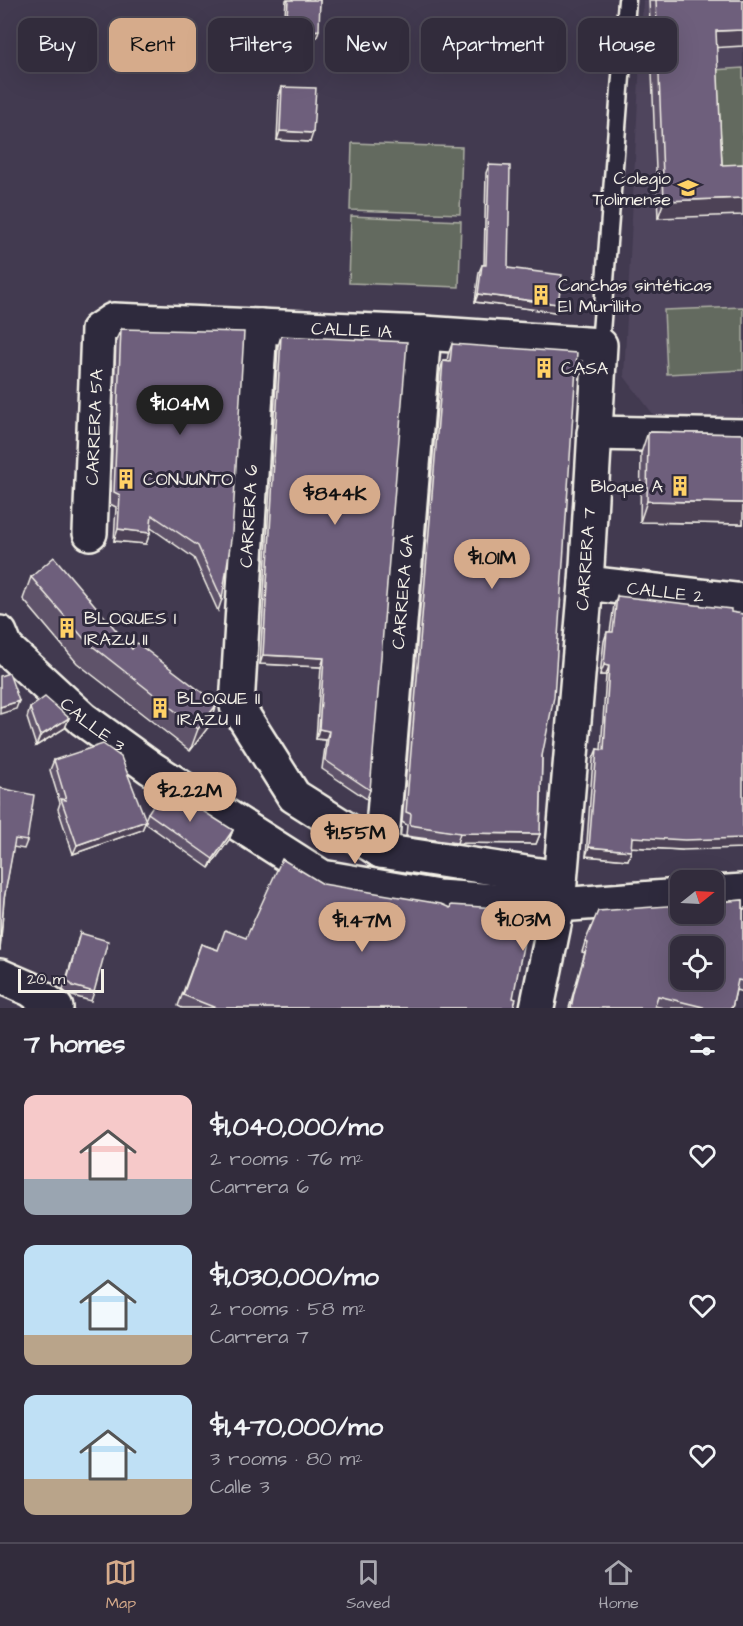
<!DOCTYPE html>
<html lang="en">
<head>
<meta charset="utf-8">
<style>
	body { margin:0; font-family:"Architects Daughter",sans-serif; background:#3d3847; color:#f1f3f6; height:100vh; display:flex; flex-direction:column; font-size:22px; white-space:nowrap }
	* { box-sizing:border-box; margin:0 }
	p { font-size:20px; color:#a8a7af }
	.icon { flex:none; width:33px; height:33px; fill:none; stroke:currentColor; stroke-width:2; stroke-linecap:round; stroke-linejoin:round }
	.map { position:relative; height:1008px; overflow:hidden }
	.sheet { display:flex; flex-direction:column; background:#322c3c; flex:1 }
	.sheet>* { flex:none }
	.hud { position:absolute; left:18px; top:18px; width:708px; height:54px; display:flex; gap:12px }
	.needle { width:39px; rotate:72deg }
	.fabs { position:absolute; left:670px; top:870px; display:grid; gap:12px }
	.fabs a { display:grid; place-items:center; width:54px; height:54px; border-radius:12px; background:#322c3c; box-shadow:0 6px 24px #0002,0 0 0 2px #4d4856; font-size:30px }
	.scale { position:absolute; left:18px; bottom:15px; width:86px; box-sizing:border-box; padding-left:6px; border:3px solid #f4f1e8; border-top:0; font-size:16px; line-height:21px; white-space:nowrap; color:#f4f1e8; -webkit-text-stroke:4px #2f2a3d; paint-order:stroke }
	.price { position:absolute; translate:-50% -51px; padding:0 14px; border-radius:21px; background:#d6ab8b; color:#111; font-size:20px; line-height:39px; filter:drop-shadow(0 2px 3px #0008) }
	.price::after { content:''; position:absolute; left:50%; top:36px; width:18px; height:14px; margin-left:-9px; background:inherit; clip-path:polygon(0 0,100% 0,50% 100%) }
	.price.selected { background:#222; color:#fff }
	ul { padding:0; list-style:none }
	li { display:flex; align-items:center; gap:18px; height:150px; padding:0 24px }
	li span { display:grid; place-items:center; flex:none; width:168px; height:120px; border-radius:12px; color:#555 }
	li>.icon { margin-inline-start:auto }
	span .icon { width:72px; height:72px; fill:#fffc; stroke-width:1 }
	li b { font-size:26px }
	h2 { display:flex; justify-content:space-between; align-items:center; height:72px; padding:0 24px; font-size:26px }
	.pill { padding:0 21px; border-radius:12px; background:#322c3c; box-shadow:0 6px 24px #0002,0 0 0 2px #4d4856; font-size:21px; line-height:54px }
	.pill.selected { background:#d6ab8b; color:#111 }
	.tab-bar { display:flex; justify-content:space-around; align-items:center; height:84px; border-top:2px solid #4d4856; background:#322c3c; font-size:16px; color:#a8a7af }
	.tab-bar a { display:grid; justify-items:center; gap:3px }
	.tab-bar .selected { color:#d6ab8b }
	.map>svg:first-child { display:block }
	.built { fill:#4f455d }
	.green { fill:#636a5e; stroke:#acaea3; stroke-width:1.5 }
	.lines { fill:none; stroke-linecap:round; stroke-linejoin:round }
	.lane-casing { stroke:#f4f1e8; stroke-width:21 }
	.street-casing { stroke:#f4f1e8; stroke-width:38 }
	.lane { stroke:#2f2a3d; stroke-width:16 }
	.street { stroke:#2f2a3d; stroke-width:33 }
	.wall { fill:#5f526a; stroke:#f4f1e8; stroke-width:1.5 }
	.shaded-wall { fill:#4d4256; stroke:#f4f1e8; stroke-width:1.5 }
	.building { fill:#6e5f7b; stroke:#f4f1e8; stroke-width:1.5; fill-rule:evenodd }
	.labels { text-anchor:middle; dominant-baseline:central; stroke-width:6; stroke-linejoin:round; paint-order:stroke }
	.poi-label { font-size:18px; fill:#f4f1e8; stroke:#2f2a3d; text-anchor:start }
	.street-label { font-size:18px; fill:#f4f1e8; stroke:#2f2a3d }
</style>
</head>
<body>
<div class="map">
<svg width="743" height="1008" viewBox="0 0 743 1008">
	<rect width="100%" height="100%" fill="#423a50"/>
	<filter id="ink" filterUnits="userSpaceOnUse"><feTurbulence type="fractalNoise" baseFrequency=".0167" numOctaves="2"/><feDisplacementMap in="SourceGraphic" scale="12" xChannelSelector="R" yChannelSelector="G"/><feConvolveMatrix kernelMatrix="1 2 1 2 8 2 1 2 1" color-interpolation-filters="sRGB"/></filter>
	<g filter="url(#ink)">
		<!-- built -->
		<path class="built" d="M643 0H743V417L656 418 624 376Z"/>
		<!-- green -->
		<g class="green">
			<path d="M743 68V193L718 194 713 70Z"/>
			<path d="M352 143 462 147 460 214 350 210Z"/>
			<path d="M351 216 461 221 459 287 349 283Z"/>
			<path d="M743 307V370L667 374 664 310Z"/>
		</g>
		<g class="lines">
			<!-- lane casing -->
			<g class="lane-casing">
				<path id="lane" d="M600 345 627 0"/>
			</g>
			<!-- street casing -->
			<g class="street-casing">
				<g id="street">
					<path d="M260 326 237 706 294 796 381 851 559 878"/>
					<path d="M594 433 743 436"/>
					<path id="s1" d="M90 533 98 330 113 320 424 333 600 345 586 583 558 905 537 1008"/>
					<path id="s2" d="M586 583 743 601"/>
					<path id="s3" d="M0 633 6 648 83 719 151 768 322 877 438 897 558 905 681 896"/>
					<path id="s4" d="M381 851 424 333"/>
					<path d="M714 893 743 891"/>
					<path d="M0 976 30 989 56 1008"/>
				</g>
			</g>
			<!-- lane -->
			<use href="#lane" class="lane"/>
			<!-- street -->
			<use href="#street" class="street"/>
		</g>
		<!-- wall -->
		<g class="wall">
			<path d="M286 0H320L317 37 283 42Z"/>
			<path d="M649 0H743L716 48 722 165 658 218Z"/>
			<path d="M282 87 310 142 277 140 279 96Z"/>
			<path d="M489 165 508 268 558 304 555 312 475 302 479 272 482 265H484L486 173Z"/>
			<path d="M121 329 222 599 218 611 194 558 151 528 150 533 146 544 114 541 116 507 110 504 116 340Z"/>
			<path d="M281 336 370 790 367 799 322 769 326 740 316 739 321 667 260 664 278 346Z"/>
			<path d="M452 344 542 756 540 834 536 844 457 843 406 836 407 825 402 822 440 372 443 361H447L448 355Z"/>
			<path d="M648 432 743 434V524L640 522 641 453Z"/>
			<path d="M31 577 132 649 217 704 209 726 190 751 77 663 23 599Z"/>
			<path d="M617 596 682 850 632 847 628 860 586 856 593 759 597 749 601 750 606 675H600L604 641 607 632H610L614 605Z"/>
			<path d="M30 708 69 718 65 728 36 746 27 718Z"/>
			<path d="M54 760 145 820 148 813 233 830 229 840 209 868 145 823 142 830 73 854 58 809 60 803 50 770Z"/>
			<path d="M0 788 27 841 24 849 13 847 4 899 0 951Z"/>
			<path d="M743 900V992L736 990 732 1008H664L655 1006 654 1008H569L585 953 582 952 585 942 681 905Z"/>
			<path d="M80 933 94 992 91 1001 69 995 63 990Z"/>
			<path d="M246 938 513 998V1008H182L178 1006 201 944 218 950Z"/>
		</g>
		<!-- shaded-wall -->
		<g class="shaded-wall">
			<path d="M319 30 317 37 283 42 286 35Z"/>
			<path d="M743 30V46L710 48 716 31Z"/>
			<path d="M280 131 313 133 310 142 277 140Z"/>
			<path d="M743 198V215L658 218 664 201Z"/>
			<path d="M478 294 558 304 555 312 475 302Z"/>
			<path d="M647 501 743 503V524L640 522Z"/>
			<path d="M118 529 150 533 146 544 114 541Z"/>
			<path d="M263 655 324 658 321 667 260 664Z"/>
			<path d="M604 665 609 666 606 675H600Z"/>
			<path d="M19 701 16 709 0 714V707Z"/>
			<path d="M217 704 209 726 190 751 198 729Z"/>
			<path d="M69 718 65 728 36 746 40 736Z"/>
			<path d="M319 729 329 731 326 740 316 739Z"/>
			<path d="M146 821 142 830 73 854 77 845Z"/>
			<path d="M233 830 229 840 209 868 213 859Z"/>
			<path d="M460 833 540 834 536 844 457 843Z"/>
			<path d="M632 837 743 838V848L682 850 629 847Z"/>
			<path d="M589 847 631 851 628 860 586 856Z"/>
		</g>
		<!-- building -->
		<g class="building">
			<path d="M288 0H320L319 30 286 35Z"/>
			<path d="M656 0H743V30L716 31 722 165 743 164V198L664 201Z"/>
			<path d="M282 87 316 88 313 133 280 131Z"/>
			<path d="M489 165 510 166 508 268 562 275 558 304 478 294 482 265H486Z"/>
			<path d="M121 329 244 332 232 533 222 599 198 546 152 515 150 533 118 529 120 495 114 492Z"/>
			<path d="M281 336 407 342 370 790 325 760 329 731 319 729 324 658 263 655Z"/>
			<path d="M452 344 577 353 554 697 542 756 540 834 460 833 410 825 411 814 406 812 443 361 450 362Z"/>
			<path d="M648 432 743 434V503L647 501Z"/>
			<path d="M54 557 132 649 137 643 217 704 198 729 86 641 31 577Z"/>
			<path d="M617 596 731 609V612L743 614V838L685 840 632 837 631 851 589 847 597 749 604 750 609 666 604 665 607 632H613Z"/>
			<path d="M9 673 19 701 0 707V676Z"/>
			<path d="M45 697 69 718 40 736 30 708Z"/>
			<path d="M103 744 121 757 146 821 77 845 61 799 66 800 54 760Z"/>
			<path d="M165 787 233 830 213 859 148 813Z"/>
			<path d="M0 788 34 795 27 841 15 839 4 899 0 950Z"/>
			<path d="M282 859 323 884 441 904 450 908 451 905 530 910 513 998 516 999 513 1008H216L183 995 201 944 218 950 225 930 246 938Z"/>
			<path d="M743 900V981L738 980 732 1008H702L703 1007 658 996 654 1008H571L574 993 588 943 585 942 598 911 681 905V914H714V901L718 902ZM681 946H714V980H681Z"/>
			<path d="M80 933 108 941 94 992 73 986 67 980Z"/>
		</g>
	</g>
	<!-- icons -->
	<defs>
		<g id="school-bare" transform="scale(1.62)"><path d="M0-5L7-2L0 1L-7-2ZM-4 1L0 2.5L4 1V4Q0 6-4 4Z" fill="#ffd166" stroke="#2f2a3d" stroke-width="2.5" paint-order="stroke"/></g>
		<g id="building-bare" transform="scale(1.62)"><path d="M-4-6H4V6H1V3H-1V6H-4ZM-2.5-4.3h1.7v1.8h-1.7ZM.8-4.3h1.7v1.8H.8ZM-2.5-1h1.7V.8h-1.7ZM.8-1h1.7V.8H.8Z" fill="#ffd166" stroke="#2f2a3d" stroke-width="2.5" paint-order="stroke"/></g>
	</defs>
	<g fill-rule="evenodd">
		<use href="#school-bare" x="688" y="188"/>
		<use href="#building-bare" x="541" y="295"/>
		<use href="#building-bare" x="544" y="368"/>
		<use href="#building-bare" x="126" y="479"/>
		<use href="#building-bare" x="680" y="486"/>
		<use href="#building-bare" x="67" y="628"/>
		<use href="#building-bare" x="160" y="708"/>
	</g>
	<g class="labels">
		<!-- poi labels -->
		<g class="poi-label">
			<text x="671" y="178" text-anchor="end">Colegio<tspan x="671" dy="21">Tolimense</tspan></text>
			<text x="558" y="285">Canchas sintéticas<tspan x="558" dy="21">El Murillito</tspan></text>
			<text x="561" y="368">CASA</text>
			<text x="143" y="479">CONJUNTO</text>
			<text x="663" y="486" text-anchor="end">Bloque A</text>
			<text x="84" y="618">BLOQUES I<tspan x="84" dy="21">IRAZU II</tspan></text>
			<text x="177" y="698">BLOQUE II<tspan x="177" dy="21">IRAZU II</tspan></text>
		</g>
		<!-- street labels -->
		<g class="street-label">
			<text stroke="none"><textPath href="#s1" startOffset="460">CALLE 1A</textPath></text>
			<text stroke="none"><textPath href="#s1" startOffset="106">CARRERA 5A</textPath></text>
			<text transform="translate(249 516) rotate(-87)">CARRERA 6</text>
			<text transform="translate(586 559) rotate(-86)">CARRERA 7</text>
			<text stroke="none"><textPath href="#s4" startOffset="260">CARRERA 6A</textPath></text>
			<text stroke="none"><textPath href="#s2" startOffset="80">CALLE 2</textPath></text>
			<text stroke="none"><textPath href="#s3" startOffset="132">CALLE 3</textPath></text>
		</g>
	</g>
</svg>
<div class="fabs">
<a><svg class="needle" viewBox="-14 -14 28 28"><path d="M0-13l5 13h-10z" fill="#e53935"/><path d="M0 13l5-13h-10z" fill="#a8a7af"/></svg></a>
<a><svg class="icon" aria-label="locate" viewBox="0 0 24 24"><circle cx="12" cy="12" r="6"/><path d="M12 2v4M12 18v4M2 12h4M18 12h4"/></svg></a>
</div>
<div class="scale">20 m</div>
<b class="price selected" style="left:180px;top:436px">$1.04M</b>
<b class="price" style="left:335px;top:526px">$844K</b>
<b class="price" style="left:492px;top:590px">$1.01M</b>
<b class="price" style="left:190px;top:823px">$2.22M</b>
<b class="price" style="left:355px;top:865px">$1.55M</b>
<b class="price" style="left:523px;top:952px">$1.03M</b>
<b class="price" style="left:362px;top:953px">$1.47M</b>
<div class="hud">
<a class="pill">Buy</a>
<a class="pill selected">Rent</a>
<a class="pill">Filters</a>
<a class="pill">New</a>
<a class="pill">Apartment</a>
<a class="pill">House</a>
</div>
</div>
<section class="sheet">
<h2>7 homes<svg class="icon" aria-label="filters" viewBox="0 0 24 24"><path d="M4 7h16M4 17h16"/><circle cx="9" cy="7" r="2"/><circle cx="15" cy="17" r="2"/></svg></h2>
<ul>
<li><span style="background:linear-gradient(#f6c9c9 70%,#9aa5b1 0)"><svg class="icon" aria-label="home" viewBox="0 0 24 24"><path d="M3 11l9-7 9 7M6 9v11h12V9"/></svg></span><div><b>$1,040,000/mo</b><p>2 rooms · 76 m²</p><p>Carrera 6</p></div><svg class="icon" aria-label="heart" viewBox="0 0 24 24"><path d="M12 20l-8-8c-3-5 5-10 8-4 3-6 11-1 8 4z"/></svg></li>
<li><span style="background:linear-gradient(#bfe0f5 75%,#b9a48a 0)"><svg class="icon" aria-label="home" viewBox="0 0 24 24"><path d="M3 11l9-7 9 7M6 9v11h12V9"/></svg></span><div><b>$1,030,000/mo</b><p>2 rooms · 58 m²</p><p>Carrera 7</p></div><svg class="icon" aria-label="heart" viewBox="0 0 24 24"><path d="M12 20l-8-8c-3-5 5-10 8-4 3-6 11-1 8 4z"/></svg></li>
<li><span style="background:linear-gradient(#bfe0f5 70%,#b9a48a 0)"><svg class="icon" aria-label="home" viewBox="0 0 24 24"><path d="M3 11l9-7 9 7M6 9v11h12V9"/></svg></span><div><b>$1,470,000/mo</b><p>3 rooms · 80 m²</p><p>Calle 3</p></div><svg class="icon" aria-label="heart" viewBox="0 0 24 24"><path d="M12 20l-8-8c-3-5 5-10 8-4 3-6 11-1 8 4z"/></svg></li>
</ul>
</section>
<nav class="tab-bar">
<a class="selected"><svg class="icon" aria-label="map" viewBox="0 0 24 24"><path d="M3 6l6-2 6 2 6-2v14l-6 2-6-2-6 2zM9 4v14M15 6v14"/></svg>Map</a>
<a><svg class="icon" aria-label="saved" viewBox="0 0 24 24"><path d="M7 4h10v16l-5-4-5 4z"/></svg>Saved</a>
<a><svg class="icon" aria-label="home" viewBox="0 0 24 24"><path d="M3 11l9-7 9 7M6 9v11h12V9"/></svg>Home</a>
</nav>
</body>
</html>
